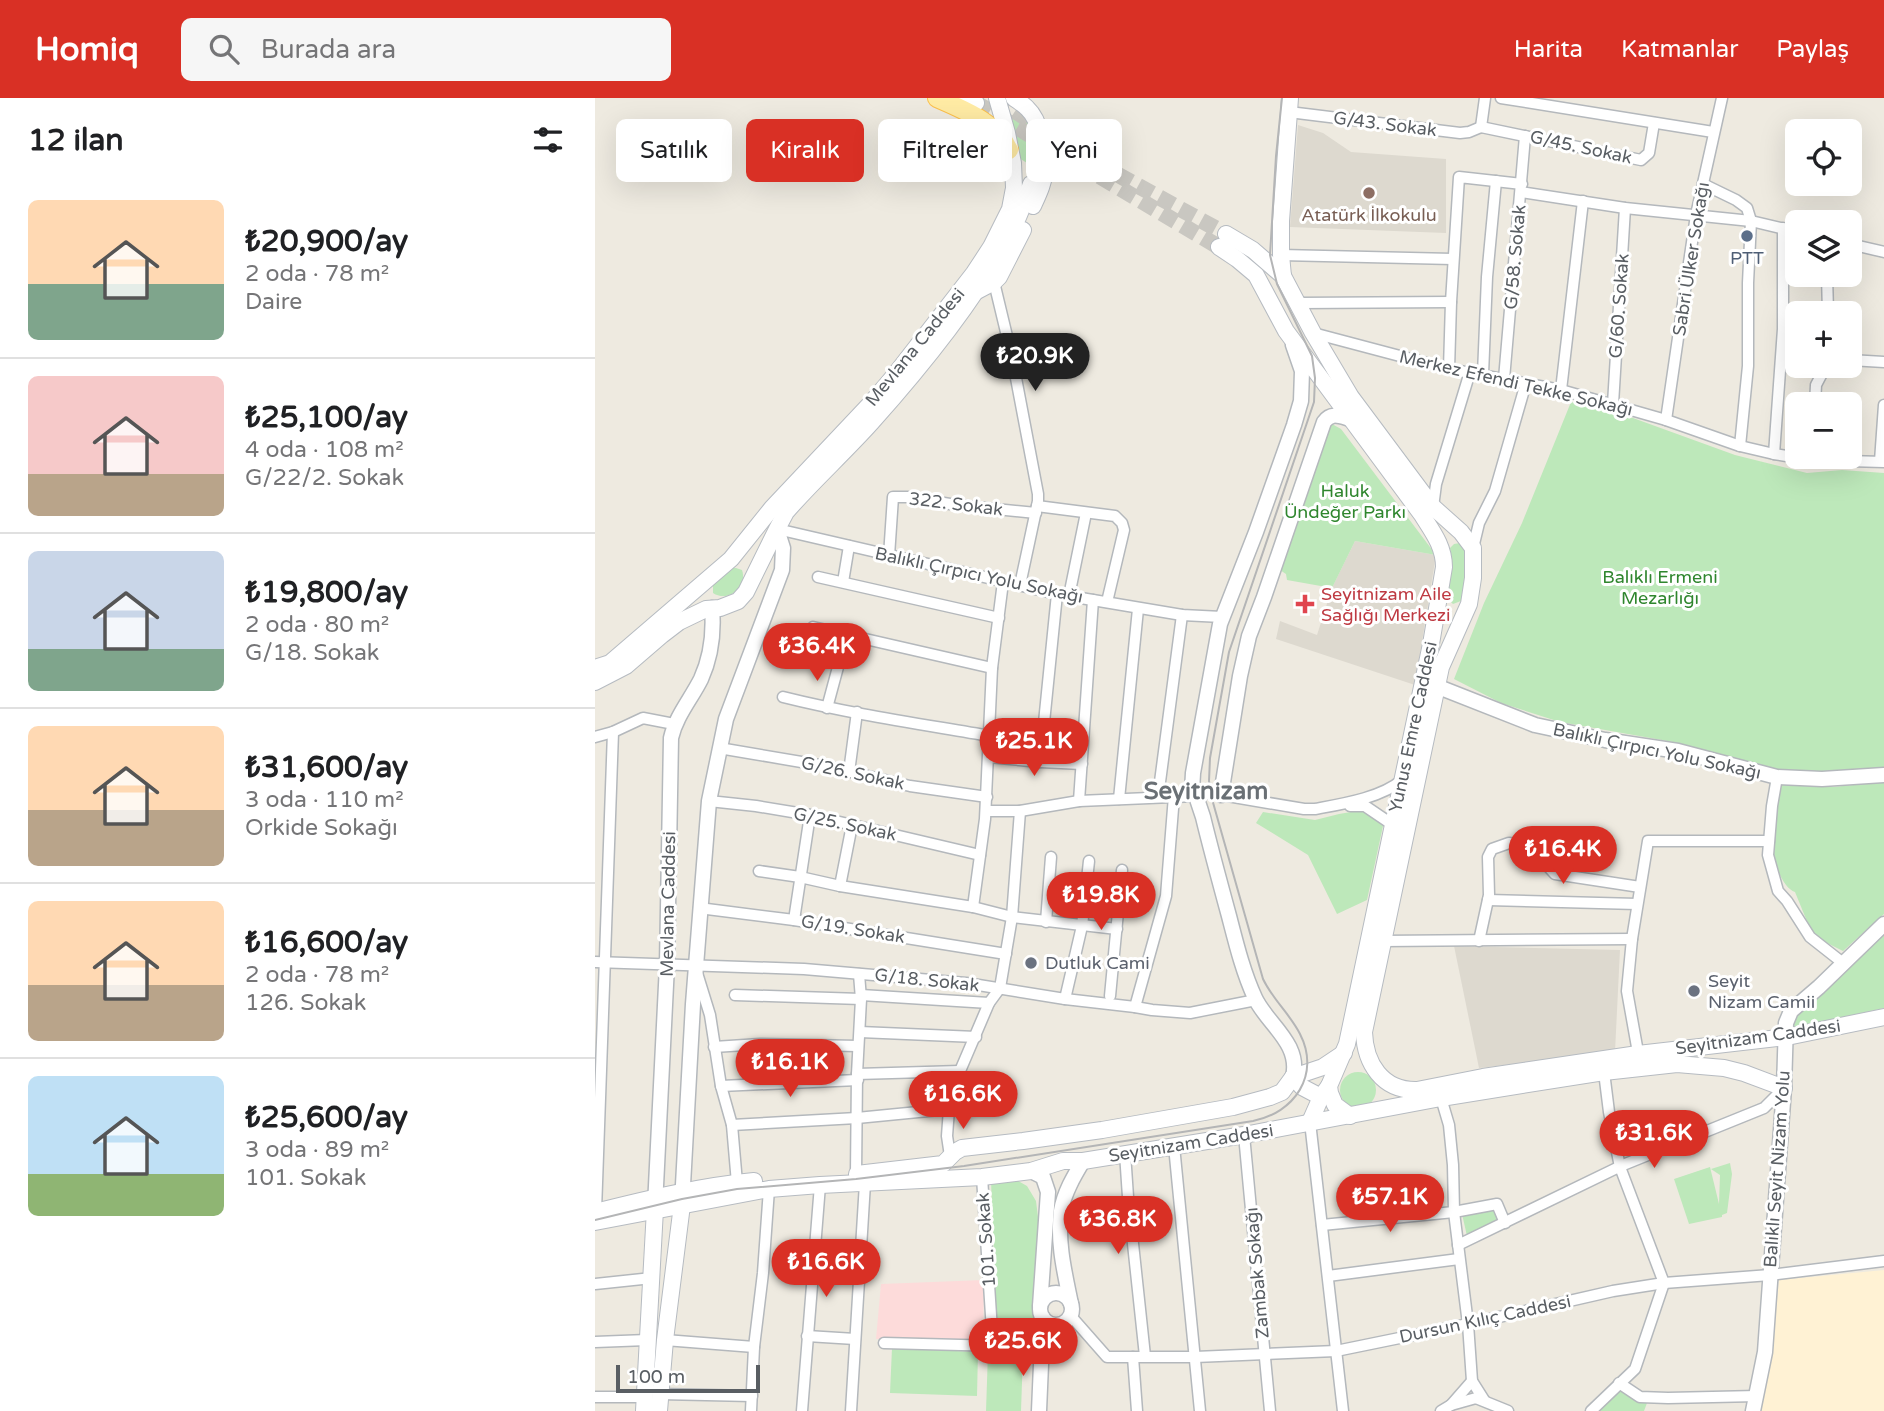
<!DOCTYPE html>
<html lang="tr">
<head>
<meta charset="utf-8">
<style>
	body { margin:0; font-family:"Varela Round",sans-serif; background:#f6f6f6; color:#202124; height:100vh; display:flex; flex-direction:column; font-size:26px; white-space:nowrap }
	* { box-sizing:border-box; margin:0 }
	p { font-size:23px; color:#757577 }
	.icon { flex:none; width:38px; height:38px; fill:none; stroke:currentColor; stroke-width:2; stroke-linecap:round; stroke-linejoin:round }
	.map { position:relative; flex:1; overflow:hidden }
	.panel { display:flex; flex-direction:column; background:#fff; width:595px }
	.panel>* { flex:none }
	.hud { position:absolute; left:21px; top:21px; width:665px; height:63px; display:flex; gap:14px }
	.tools { position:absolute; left:1190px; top:21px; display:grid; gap:14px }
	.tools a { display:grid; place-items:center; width:77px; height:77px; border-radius:10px; background:#fff; box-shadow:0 7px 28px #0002; font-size:35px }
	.scale { position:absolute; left:21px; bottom:18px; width:144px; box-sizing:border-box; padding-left:7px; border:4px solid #595e63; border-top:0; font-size:19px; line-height:24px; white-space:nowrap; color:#595e63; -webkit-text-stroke:5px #fff; paint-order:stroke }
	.price { position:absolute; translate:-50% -60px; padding:0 16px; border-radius:24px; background:#d93025; color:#fff; font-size:23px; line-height:46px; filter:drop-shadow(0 2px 4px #0008) }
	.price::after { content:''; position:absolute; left:50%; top:42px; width:21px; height:16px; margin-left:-10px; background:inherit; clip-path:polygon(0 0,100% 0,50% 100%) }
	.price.selected { background:#222; color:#fff }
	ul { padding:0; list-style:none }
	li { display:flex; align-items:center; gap:21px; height:175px; padding:0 28px }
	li+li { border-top:2px solid #e0e0e0 }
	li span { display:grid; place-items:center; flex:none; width:196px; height:140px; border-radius:10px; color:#555 }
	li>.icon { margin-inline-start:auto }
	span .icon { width:84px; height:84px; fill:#fffc; stroke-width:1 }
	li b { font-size:30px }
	h2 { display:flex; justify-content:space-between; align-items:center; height:84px; padding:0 28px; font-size:30px }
	.tag { padding:0 24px; border-radius:10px; background:#fff; box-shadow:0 7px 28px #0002; font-size:24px; line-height:63px }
	.tag.selected { background:#d93025; color:#fff }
	header { display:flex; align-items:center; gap:42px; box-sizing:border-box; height:98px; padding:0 35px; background:#d93025; color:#fff }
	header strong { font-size:33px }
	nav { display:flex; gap:38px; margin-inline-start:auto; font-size:24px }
	.search { width:490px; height:63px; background:#f6f6f6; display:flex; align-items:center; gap:18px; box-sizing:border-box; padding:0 24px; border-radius:10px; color:#757577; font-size:26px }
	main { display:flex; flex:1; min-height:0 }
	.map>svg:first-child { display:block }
	.commercial { fill:#fff2d4 }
	.education { fill:#ddd9cf }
	.medical { fill:#fddbda }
	.green { fill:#bde8ba }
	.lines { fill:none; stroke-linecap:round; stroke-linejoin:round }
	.secondary-tunnel { stroke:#c9c7c1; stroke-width:16; stroke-dasharray:16 8; stroke-linecap:butt }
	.minor-casing { stroke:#b4b8bc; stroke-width:13 }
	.tertiary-casing { stroke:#b4b8bc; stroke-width:17 }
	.secondary-casing { stroke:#b6bbc1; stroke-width:18 }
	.primary-casing { stroke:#fcc04b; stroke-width:20 }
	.minor { stroke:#fff; stroke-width:10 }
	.tertiary { stroke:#fff; stroke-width:14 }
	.secondary { stroke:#fff; stroke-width:16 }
	.primary { stroke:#ffeba4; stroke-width:18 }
	.tram { stroke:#b4b5b6; stroke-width:2 }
	.education-dot { fill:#8d6e63; stroke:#fff; stroke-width:2.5 }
	.service-dot { fill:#5c6f8a; stroke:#fff; stroke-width:2.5 }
	.health-dot { fill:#e0444e; stroke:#fff; stroke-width:2.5 }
	.worship-dot { fill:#6b7280; stroke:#fff; stroke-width:2.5 }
	.labels { text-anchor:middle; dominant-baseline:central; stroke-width:6; stroke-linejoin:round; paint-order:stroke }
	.street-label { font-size:18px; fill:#595e63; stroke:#fff }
	.education-label { font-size:18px; fill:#785e54; stroke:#fff }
	.service-label { font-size:18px; fill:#4e5e75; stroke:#fff }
	.park-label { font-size:18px; fill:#2f862e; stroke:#fff }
	.health-label { font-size:18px; fill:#be3a42; stroke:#fff; text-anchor:start }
	.worship-label { font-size:18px; fill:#5b616d; stroke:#fff; text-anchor:start }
	.district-label { font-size:24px; font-weight:bold; fill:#6a7075; stroke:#fff }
</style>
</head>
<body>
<header>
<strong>Homiq</strong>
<div class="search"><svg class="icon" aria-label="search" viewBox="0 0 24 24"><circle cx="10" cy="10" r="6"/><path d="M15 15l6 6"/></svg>Burada ara</div>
<nav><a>Harita</a><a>Katmanlar</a><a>Paylaş</a></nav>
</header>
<main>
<section class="panel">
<h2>12 ilan<svg class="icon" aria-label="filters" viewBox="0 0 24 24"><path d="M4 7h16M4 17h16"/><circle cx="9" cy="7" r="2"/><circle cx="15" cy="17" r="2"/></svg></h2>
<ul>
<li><span style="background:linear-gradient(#ffd9b3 60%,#7fa58c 0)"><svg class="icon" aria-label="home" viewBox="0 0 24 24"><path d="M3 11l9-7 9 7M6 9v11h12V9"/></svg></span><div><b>₺20,900/ay</b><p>2 oda · 78 m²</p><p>Daire</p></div></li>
<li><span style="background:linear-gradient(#f6c9c9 70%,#b9a48a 0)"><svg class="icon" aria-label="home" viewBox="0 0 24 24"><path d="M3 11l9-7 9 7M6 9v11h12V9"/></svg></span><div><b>₺25,100/ay</b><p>4 oda · 108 m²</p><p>G/22/2. Sokak</p></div></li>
<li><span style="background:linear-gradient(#c9d6e8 70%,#7fa58c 0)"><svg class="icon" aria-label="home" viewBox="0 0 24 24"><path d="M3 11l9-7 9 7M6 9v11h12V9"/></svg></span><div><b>₺19,800/ay</b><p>2 oda · 80 m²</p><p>G/18. Sokak</p></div></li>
<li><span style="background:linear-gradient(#ffd9b3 60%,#b9a48a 0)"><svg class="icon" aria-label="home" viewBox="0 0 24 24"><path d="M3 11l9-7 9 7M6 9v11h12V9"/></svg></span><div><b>₺31,600/ay</b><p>3 oda · 110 m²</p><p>Orkide Sokağı</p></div></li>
<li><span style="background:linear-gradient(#ffd9b3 60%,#b9a48a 0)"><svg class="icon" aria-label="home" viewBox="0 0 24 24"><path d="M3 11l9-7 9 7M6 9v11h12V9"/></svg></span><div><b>₺16,600/ay</b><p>2 oda · 78 m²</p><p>126. Sokak</p></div></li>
<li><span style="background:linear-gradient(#bfe0f5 70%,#8fb573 0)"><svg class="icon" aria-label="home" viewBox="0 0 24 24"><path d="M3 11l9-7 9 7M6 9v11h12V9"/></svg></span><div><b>₺25,600/ay</b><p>3 oda · 89 m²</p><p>101. Sokak</p></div></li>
</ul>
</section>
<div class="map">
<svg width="1289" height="1313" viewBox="0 0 1289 1313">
	<rect width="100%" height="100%" fill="#eeeae0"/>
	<!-- commercial -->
	<path class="commercial" d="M1289 1172V1313H1163L1176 1264 1184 1182Z"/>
	<!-- education -->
	<g class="education">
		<path d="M703 27 728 35 756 54 851 61V135L695 129Z"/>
		<path d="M760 443 841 457 820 587 681 541 685 523 722 537 737 490Z"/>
		<path d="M859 848 1025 852 1020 954 884 970Z"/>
	</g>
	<!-- medical -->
	<path class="medical" d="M389 1182 388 1243 281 1241 286 1186Z"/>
	<!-- green -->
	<g class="green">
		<path d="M424 16C439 23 442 46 441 61L432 65 424 60 417 24 418 19Z"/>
		<path d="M453 35 471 48 464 60 470 65 464 74 459 71Z"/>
		<path d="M976 304 1038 320 1140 357 1212 375 1247 372 1289 375V675L1216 676 1174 671 1078 644 965 624 906 605 859 581 889 505 927 425Z"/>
		<path d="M737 326 746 331 841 457 760 443 737 490 692 482 691 476 685 472 731 329Z"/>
		<path d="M865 445C878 460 871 485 866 503L858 506 852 500 857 464 855 450 859 446Z"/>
		<path d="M136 470H141L147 472C153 489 133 505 118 495V487Z"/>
		<path d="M1289 684V816L1248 853 1218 838 1200 794C1189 791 1178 765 1178 753 1178 731 1183 708 1186 686L1238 689Z"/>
		<path d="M768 712 784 722 788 728 772 802 742 816 713 757 661 725 668 714 720 722 744 716Z"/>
		<path d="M1289 834V910L1199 931V923L1204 913Z"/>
		<circle cx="763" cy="992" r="18"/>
		<path d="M1135 1065 1137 1076 1132 1115 1127 1117V1119L1094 1126 1079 1081 1115 1069 1124 1106 1125 1077 1116 1071Z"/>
		<path d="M418 1080 432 1088 441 1103 444 1127 439 1185V1235H402L396 1083Z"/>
		<path d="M898 1110 905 1123 872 1138 867 1116Z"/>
		<path d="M297 1250 383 1254 382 1298 295 1295Z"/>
		<path d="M393 1254 428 1256 426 1313H391Z"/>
		<path d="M1022 1291 1052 1305 1049 1313H1000Z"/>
	</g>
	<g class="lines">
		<!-- secondary-tunnel -->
		<g class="secondary-tunnel">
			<path d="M400 0 494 61 631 136"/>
			<path d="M381 5 624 149"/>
		</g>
		<!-- minor casing -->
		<g class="minor-casing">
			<g id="minor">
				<path d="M906 0 1118 34"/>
				<path d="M694 14 865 35 874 34 886 29"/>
				<path d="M886 29 1046 62 1054 55 1059 25"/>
				<path d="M886 29 890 0"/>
				<path d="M1108 86 1141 102 1152 110 1156 123 1153 185V268L1145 348"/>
				<path d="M926 94 1030 110 1156 123 1202 134"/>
				<path d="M1255 146 1289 154"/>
				<path d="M686 157 858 161"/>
				<path d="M1232 177 1233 215"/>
				<path d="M399 184 417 259 443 396V403L425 487"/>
				<path d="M704 205 856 204"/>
				<path d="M718 235 854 271 966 292 1071 322 1145 348 1179 356 1216 362 1289 364"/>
				<path d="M1255 262 1289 264"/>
				<path d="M854 271 856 204 864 79 927 86"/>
				<path d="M888 276 892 179 901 83"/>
				<path d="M909 281 930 38"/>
				<path d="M966 292 988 103"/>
				<path d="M1018 306 1030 110"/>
				<path d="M1220 306 1221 287 1231 268"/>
				<path d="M1071 322 1101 117 1127 0"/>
				<path d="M1179 356 1188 231V130"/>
				<path d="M1285 363 1289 307"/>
				<path d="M442 408 520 418 527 425 529 432 512 504"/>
				<path d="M838 409 841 386 875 274"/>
				<path d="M182 431 462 496 587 517 627 519"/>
				<path d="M878 450 884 425 900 393 931 285"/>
				<path d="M294 458 298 399H312L361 407 441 415"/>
				<path d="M223 479 404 520"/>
				<path d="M248 484 254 448"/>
				<path d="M474 498 491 415"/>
				<path d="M218 529 397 570"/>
				<path d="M188 599C256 616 326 626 395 638"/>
				<path d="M232 610 243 569"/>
				<path d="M0 639 18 634 48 620 79 626"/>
				<path d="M124 650 230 668 315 688 392 699"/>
				<path d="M394 659 445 664 487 666"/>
				<path d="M445 664 462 496"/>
				<path d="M254 674 262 614"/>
				<path d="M1182 679 1177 708 1173 757 1183 793 1192 803 1215 839 1248 865"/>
				<path d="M563 699 587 517"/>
				<path d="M524 701 543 511"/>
				<path d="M114 703 161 708 215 717 385 757"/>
				<path d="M484 703 498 502"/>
				<path d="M755 708H770L798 727"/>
				<path d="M391 713H425L484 703 601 698 615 695 709 711H720C747 706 786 700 807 682"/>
				<path d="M164 773 205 779 245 788 378 809 417 819 522 831"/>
				<path d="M245 788 257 727"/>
				<path d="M893 802 1042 806"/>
				<path d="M378 809 390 721 397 570 408 484"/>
				<path d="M104 810 199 822 411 856"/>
				<path d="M199 822 215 717"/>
				<path d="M451 824 456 759"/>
				<path d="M787 843 1037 841"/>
				<path d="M884 843 894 797 893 759 897 751 914 745 941 749 949 764 960 776 1045 789"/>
				<path d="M0 864 209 871 371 885 470 901 540 909 557 912 595 915 661 902"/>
				<path d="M102 875 115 917 126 988 137 1027 142 1085"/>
				<path d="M140 897 266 901"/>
				<path d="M266 897 394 905"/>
				<path d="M515 898 527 772"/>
				<path d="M470 901 487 828 494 763"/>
				<path d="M540 909 571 798 579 698"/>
				<path d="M265 934 381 939"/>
				<path d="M119 949 165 946 263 948"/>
				<path d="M1044 960 1032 893 1037 841 1053 743H1174"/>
				<path d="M262 976 365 973"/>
				<path d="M126 988 263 982"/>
				<path d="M846 1000 854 1027 858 1067 859 1114 873 1226 877 1283 889 1302"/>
				<path d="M715 1024 748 1313"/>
				<path d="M137 1027 262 1020 354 1011"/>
				<path d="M649 1037 675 1313"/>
				<path d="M579 1048 605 1313"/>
				<path d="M530 1055 533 1099 550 1258"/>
				<path d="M355 1058 352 1038 354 1011 365 973 394 905 405 890 417 819 425 713"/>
				<path d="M261 1076 262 976 266 901 264 876"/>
				<path d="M387 1079 398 1248"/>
				<path d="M1 1113 18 634"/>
				<path d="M727 1127 859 1114 902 1106 910 1125"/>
				<path d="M863 1147 1028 1067 1169 1010 1189 990"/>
				<path d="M733 1178 864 1161"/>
				<path d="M0 1186 57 1180"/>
				<path d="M475 1217 512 1259H600L741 1253 873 1226 1018 1193 1069 1185 1175 1177 1289 1163"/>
				<path d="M212 1238 260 1241"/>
				<path d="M70 1242 159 1249"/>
				<path d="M0 1244 52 1242"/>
				<path d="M289 1245 447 1249"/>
				<path d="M538 1259 542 1313"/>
				<path d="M1024 1285 1045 1299 1073 1300 1162 1298"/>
				<path d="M65 1296 157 1298"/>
				<path d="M0 1299H50"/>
				<path d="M856 1307 881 1300 913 1313"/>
				<path d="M156 1313 159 1249 168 1175 174 1091"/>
				<path d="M207 1313 225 1087"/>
				<path d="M256 1313 270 1085"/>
				<path d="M846 1313 856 1307 877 1283"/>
				<path d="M996 1313 1040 1271 1069 1185 1025 1069 1014 1014 1009 974"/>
			</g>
		</g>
		<!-- tertiary casing -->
		<g class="tertiary-casing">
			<g id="tertiary">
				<path d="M841 588 940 627 1010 642 1083 653 1182 679 1227 681 1289 677"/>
				<path d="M626 697 645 578 654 538 669 499 729 324C736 314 744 318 755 321"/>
				<path d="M698 979C706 945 672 926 660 900 648 874 641 845 634 818 625 785 616 752 608 719L601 698 597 693 598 675 625 526 661 434 699 327 706 303 707 273 698 247"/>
				<path d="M436 1073 448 1079 453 1094 445 1208"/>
				<path d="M87 1105 98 906 114 703 131 621 187 472 188 450 182 431"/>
				<path d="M60 1108 72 867 76 640C81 618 96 601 106 581 116 559 119 534 117 510"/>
				<circle cx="461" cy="1211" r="16"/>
				<path d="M476 1206C470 1176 462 1145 466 1113 469 1095 479 1078 488 1063"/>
				<path d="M444 1313 448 1220"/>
				<path d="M1158 1313 1170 1254 1189 990 1191 925 1196 913 1224 889 1289 826"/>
			</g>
		</g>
		<!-- secondary casing -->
		<g class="secondary-casing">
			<g id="secondary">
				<path d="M371 0 381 5"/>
				<path d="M419 0C423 3 428 6 432 10 446 23 451 54 450 72 449 85 443 97 438 108"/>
				<path d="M631 136 658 152 688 178 718 235 756 299 838 409 866 434 878 450V480L874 506 846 569 769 934C770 965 787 993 822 992L888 979 1043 956 1192 939 1289 919"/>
				<path d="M624 149 642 161 661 177 691 233 827 417C837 433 849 448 849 469L836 546 752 946 734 988 735 995 740 1007 755 1018"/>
				<path d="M688 178 686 157V123L695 0"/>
				<path d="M382 193 399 184 404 179 428 132"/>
				<path d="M0 570 15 565 136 461 177 410 277 304 299 278 379 175 396 149 415 111 419 90 418 65 412 35 402 0"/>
				<path d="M0 584 31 568 67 537 84 524 111 511 125 510 143 503 151 494 182 431 191 414C218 383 249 355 276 325 327 268 387 195 420 126 426 113 431 100 436 86"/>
				<path d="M698 979 728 969 749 955"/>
				<path d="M698 979 707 989 726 999"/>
				<path d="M715 1024 726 999 734 988"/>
				<path d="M262 1076 348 1066 360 1054 367 1050 428 1043 507 1032 638 1009 675 999 687 994 698 979"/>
				<path d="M0 1114C52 1101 105 1088 159 1083"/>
				<path d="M0 1124 174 1091 225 1087 387 1079 436 1073 468 1063H488L649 1037 846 1000 1009 974 1082 966 1129 970 1149 975 1189 990"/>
				<path d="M49 1313 60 1111"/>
				<path d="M64 1313 70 1242 87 1107"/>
			</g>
		</g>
		<!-- primary casing -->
		<g class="primary-casing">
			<path id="primary" d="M342 0C369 12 401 24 414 52"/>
		</g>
		<!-- minor -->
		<use href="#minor" class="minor"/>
		<!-- tertiary -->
		<use href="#tertiary" class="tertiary"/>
		<!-- secondary -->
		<use href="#secondary" class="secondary"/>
		<!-- primary -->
		<use href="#primary" class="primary"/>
		<!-- tram -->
		<path class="tram" d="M0 1122 87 1101 142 1091 261 1081 369 1068 658 1023C699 1015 726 977 705 936 695 916 678 902 668 881L617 701 614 683 615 660 634 554 719 304 720 280 717 258 682 186 675 157 681 58 687 0"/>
	</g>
	<!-- markers -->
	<circle class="education-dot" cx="774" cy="95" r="7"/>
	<circle class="service-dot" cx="1152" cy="138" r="7"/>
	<path class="health-dot" d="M706.5 495.5h7v7h7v7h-7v7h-7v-7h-7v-7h7z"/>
	<g class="worship-dot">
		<circle cx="436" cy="865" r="7"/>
		<circle cx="1099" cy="893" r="7"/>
	</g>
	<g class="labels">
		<!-- street labels -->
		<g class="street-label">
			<text transform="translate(790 26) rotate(7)">G/43. Sokak</text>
			<text transform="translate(986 49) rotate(12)">G/45. Sokak</text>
			<text transform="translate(920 159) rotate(-85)">G/58. Sokak</text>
			<text transform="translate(1096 161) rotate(-81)">Sabri Ülker Sokağı</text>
			<text transform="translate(1024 208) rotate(-86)">G/60. Sokak</text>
			<text transform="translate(320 249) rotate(-51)">Mevlana Caddesi</text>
			<text transform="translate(921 285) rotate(13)">Merkez Efendi Tekke Sokağı</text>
			<text transform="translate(361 406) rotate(7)">322. Sokak</text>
			<text transform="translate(384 477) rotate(12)">Balıklı Çırpıcı Yolu Sokağı</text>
			<text transform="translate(818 629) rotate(-78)">Yunus Emre Caddesi</text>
			<text transform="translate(1062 653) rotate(12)">Balıklı Çırpıcı Yolu Sokağı</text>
			<text transform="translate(258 675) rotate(12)">G/26. Sokak</text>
			<text transform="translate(250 726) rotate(12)">G/25. Sokak</text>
			<text transform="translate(73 806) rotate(-89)">Mevlana Caddesi</text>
			<text transform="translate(258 831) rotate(9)">G/19. Sokak</text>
			<text transform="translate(332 882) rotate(6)">G/18. Sokak</text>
			<text transform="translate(1163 939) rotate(-8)">Seyitnizam Caddesi</text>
			<text transform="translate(596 1045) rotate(-9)">Seyitnizam Caddesi</text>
			<text transform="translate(1182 1071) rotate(-86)">Balıklı Seyit Nizam Yolu</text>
			<text transform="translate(391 1142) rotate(-94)">101. Sokak</text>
			<text transform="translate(662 1175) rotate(-95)">Zambak Sokağı</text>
			<text transform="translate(890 1221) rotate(-12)">Dursun Kılıç Caddesi</text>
		</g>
		<!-- education labels -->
		<g class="education-label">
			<text x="774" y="117">Atatürk İlkokulu</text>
		</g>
		<!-- service labels -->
		<g class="service-label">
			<text x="1152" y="160">PTT</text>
		</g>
		<!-- park labels -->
		<g class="park-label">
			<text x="750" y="393">Haluk<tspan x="750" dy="21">Ündeğer Parkı</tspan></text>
			<text x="1065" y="479">Balıklı Ermeni<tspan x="1065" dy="21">Mezarlığı</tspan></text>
		</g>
		<!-- health labels -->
		<g class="health-label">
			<text x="726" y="496">Seyitnizam Aile<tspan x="726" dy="21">Sağlığı Merkezi</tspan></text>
		</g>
		<!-- worship labels -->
		<g class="worship-label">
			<text x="450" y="865">Dutluk Cami</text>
			<text x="1113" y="883">Seyit<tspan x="1113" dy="21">Nizam Camii</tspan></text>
		</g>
		<!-- district labels -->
		<g class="district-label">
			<text x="611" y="693">Seyitnizam</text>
		</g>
	</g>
</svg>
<div class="tools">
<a><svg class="icon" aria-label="locate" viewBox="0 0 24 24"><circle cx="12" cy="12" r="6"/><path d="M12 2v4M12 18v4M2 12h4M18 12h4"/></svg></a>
<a><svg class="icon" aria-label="layers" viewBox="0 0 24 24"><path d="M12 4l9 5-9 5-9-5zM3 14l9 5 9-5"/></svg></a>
<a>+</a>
<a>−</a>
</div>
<div class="scale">100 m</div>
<b class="price selected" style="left:440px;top:295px">₺20.9K</b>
<b class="price" style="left:222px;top:585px">₺36.4K</b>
<b class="price" style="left:439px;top:680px">₺25.1K</b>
<b class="price" style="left:968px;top:788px">₺16.4K</b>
<b class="price" style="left:506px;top:834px">₺19.8K</b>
<b class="price" style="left:195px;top:1001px">₺16.1K</b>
<b class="price" style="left:368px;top:1033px">₺16.6K</b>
<b class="price" style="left:1059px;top:1072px">₺31.6K</b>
<b class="price" style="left:795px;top:1136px">₺57.1K</b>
<b class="price" style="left:523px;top:1158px">₺36.8K</b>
<b class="price" style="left:231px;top:1201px">₺16.6K</b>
<b class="price" style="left:428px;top:1280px">₺25.6K</b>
<div class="hud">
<a class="tag">Satılık</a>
<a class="tag selected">Kiralık</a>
<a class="tag">Filtreler</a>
<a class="tag">Yeni</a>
</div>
</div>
</main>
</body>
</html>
